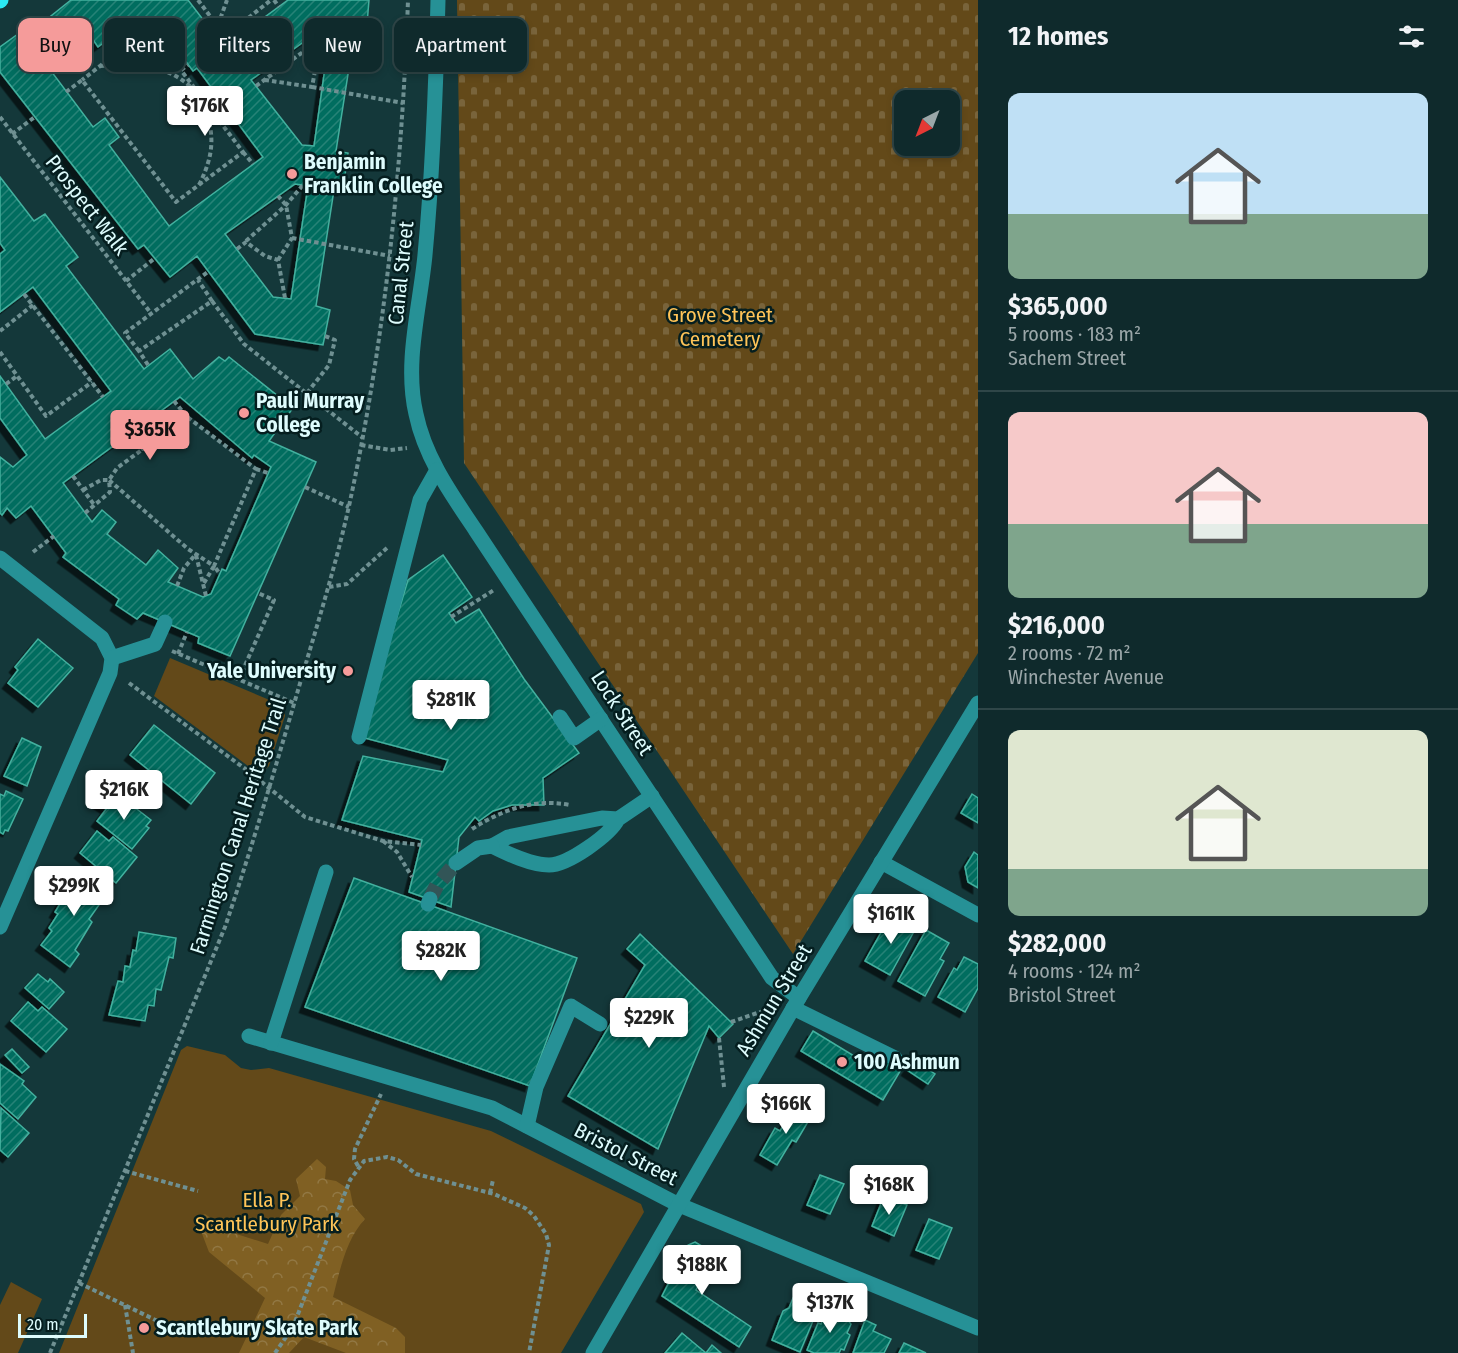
<!DOCTYPE html>
<html lang="en">
<head>
<meta charset="utf-8">
<style>
	body { margin:0; font-family:"Fira Sans Condensed",sans-serif; background:#1d3638; color:#f1f3f6; height:100vh; display:flex; flex-direction:column; font-size:22px; white-space:nowrap }
	* { box-sizing:border-box; margin:0 }
	p { font-size:20px; color:#9ba7a9 }
	.icon { flex:none; width:33px; height:33px; fill:none; stroke:currentColor; stroke-width:2; stroke-linecap:round; stroke-linejoin:round }
	.map { position:relative; flex:1; overflow:hidden }
	.sheet { display:flex; flex-direction:column; background:#0f2a2c; width:480px }
	.sheet>* { flex:none }
	.top-card { position:absolute; left:18px; top:18px; width:570px; height:54px; display:flex; gap:12px }
	.needle { width:39px; rotate:222deg }
	.fabs { position:absolute; left:894px; top:90px; display:grid; gap:12px }
	.fabs a { display:grid; place-items:center; width:66px; height:66px; border-radius:12px; background:#0f2a2c; box-shadow:0 3px 9px #0003,0 0 0 2px #2f4648; font-size:30px }
	.scale { position:absolute; left:18px; bottom:15px; width:69px; box-sizing:border-box; padding-left:6px; border:3px solid #defcfd; border-top:0; font-size:16px; line-height:21px; white-space:nowrap; color:#defcfd; -webkit-text-stroke:4px #051e1f; paint-order:stroke }
	.price { position:absolute; translate:-50% -51px; padding:0 14px; border-radius:6px; background:#fff; color:#222; font-size:20px; line-height:39px; filter:drop-shadow(0 2px 3px #0008) }
	.price::after { content:''; position:absolute; left:50%; top:36px; width:18px; height:14px; margin-left:-9px; background:inherit; clip-path:polygon(0 0,100% 0,50% 100%) }
	.price.selected { background:#f59b9a; color:#111 }
	ul { padding:0; list-style:none }
	li { display:grid; align-content:center; gap:12px; height:318px; padding:0 30px }
	li+li { border-top:2px solid #2f4648 }
	li span { display:grid; place-items:center; height:186px; border-radius:12px; color:#555 }
	li>.icon { margin-inline-start:auto }
	span .icon { width:108px; height:108px; fill:#fffc; stroke-width:1 }
	li b { font-size:26px }
	h2 { display:flex; justify-content:space-between; align-items:center; height:72px; padding:0 30px; font-size:26px }
	.pill { padding:0 21px; border-radius:12px; background:#0f2a2c; box-shadow:0 3px 9px #0003,0 0 0 2px #2f4648; font-size:21px; line-height:54px }
	.pill.selected { background:#f59b9a; color:#111 }
	main { display:flex; flex:1; min-height:0 }
	.map>svg:first-child { display:block }
	.green { fill:#634919 }
	.forest { fill:url(#forest-crowns) }
	.cemetery { fill:url(#cemetery-stones); fill-rule:evenodd }
	.building { fill:url(#building-hatch); stroke:#43b19f; stroke-width:1.5; fill-rule:evenodd; filter:url(#shadow) }
	.lines { fill:none; stroke-linecap:round; stroke-linejoin:round }
	.minor-tunnel { stroke:#325557; stroke-width:15; stroke-dasharray:15 8; stroke-linecap:butt }
	.path { stroke:#6f9092; stroke-width:4; stroke-dasharray:4.5 3; stroke-linecap:butt }
	.minor { stroke:#269196; stroke-width:15 }
	.major { stroke:#2beaf4; stroke-width:15 }
	.poi-dot { fill:#f59b9a; stroke:#051e1f; stroke-width:2 }
	.labels { text-anchor:middle; dominant-baseline:central; stroke-width:5; stroke-linejoin:round; paint-order:stroke }
	.poi-label { font-size:21px; font-weight:bold; fill:#defcfd; stroke:#051e1f; text-anchor:start }
	.street-label { font-size:21px; fill:#defcfd; stroke:#051e1f }
	.park-label { font-size:21px; fill:#ffc458; stroke:#051e1f }
</style>
</head>
<body>
<main>
<div class="map">
<svg width="978" height="1353" viewBox="0 0 978 1353">
	<defs>
		<pattern id="forest-crowns" width="20" height="18" patternUnits="userSpaceOnUse" patternTransform="scale(1.5)"><rect width="20" height="18" fill="#806023"/><path d="M2 6a3 3 0 1 1 6 0M12 15a3 3 0 1 1 6 0" fill="none" stroke="#927844"/></pattern>
		<pattern id="cemetery-stones" width="16" height="16" patternUnits="userSpaceOnUse" patternTransform="scale(1.5)"><rect width="16" height="16" fill="#634919"/><path d="M2 7V4a2 2 0 0 1 4 0v3zM10 15v-3a2 2 0 0 1 4 0v3z" fill="#79643b"/></pattern>
		<pattern id="building-hatch" width="6" height="6" patternUnits="userSpaceOnUse" patternTransform="scale(1.5)"><rect width="6" height="6" fill="#006d5f"/><path d="M-1 1l2-2M0 6l6-6M5 7l2-2" fill="none" stroke="#258377"/></pattern>
		<filter id="shadow"><feDropShadow dx="-5.5" dy="5.5" stdDeviation="0" flood-color="#0009"/></filter>
	</defs>
	<rect width="100%" height="100%" fill="#14383a"/>
	<!-- green -->
	<g class="green">
		<path d="M170 658 279 704 284 709 285 716 269 766 264 771 248 766 154 696Z"/>
		<path d="M187 1046 225 1055 241 1068 251 1070 269 1068 491 1131 641 1204 644 1212 561 1353H59L181 1050Z"/>
		<path d="M11 1282 42 1299 18 1353H0V1305Z"/>
	</g>
	<!-- forest -->
	<path class="forest" d="M317 1159 326 1167 325 1179 336 1181 350 1190 353 1205 365 1219C346 1239 340 1270 333 1297L396 1328 405 1337V1353H346L304 1337 289 1353H239L265 1298 209 1252 196 1218 205 1214 230 1232 268 1244 281 1215 300 1196 296 1179Z"/>
	<!-- cemetery -->
	<path class="cemetery" d="M457 0H978V653L793 954 464 463ZM904 100H950V146H904Z"/>
	<!-- building -->
	<g class="building">
		<path d="M71 0H188L224 47 288 0H369L366 36H354L336 151 348 153 343 190H334L316 306 330 310 323 345 255 334 197 256 170 277 144 245 138 249 0 72V47L18 34 22 39ZM155 20 193 71 197 68 263 157 169 226 109 145 119 137 105 118 93 127 51 71 94 41 98 47 123 28 129 34 142 24ZM320 30 330 32 314 146 302 145 251 80ZM295 184 308 186 291 299 273 297 225 234Z"/>
		<path d="M0 177 34 221 45 214 78 257 66 266 144 369 170 349 193 379 219 357 225 361 229 357 293 408 269 441 316 462 230 656 198 643 199 637 143 613 137 619 116 605 119 599 63 557 66 553 31 506 16 518 7 508 2 515 0 513V457L13 467 27 455 0 418V376L45 439 111 391 33 287 0 312V254L5 250 0 243ZM180 397 252 458 254 455 271 467 226 571 222 569 211 594 203 597 168 582 178 568 158 550 146 565 107 534 116 522 102 510 92 522 63 483Z"/>
		<path d="M443 555 472 597 449 613 456 623 479 609 524 679 579 753 543 778 544 805H512L493 811 479 821 475 817 459 837 451 907 409 892 422 840 342 820 363 756 443 772 448 760 361 737 408 580Z"/>
		<path d="M38 639 73 668 38 707 8 683 18 670 15 667Z"/>
		<path d="M154 725 215 773 191 804 130 755Z"/>
		<path d="M22 738 41 747 27 786 4 776Z"/>
		<path d="M6 791 23 799 8 831 5 830 3 834 0 832V794L4 796Z"/>
		<path d="M106 794 125 808 129 803 151 820 146 826 149 828 132 849 97 821 107 808 99 803Z"/>
		<path d="M972 794 978 798V823L961 813Z"/>
		<path d="M97 831 109 841 113 837 137 857 116 883 80 853Z"/>
		<path d="M974 852 978 855V888L968 882 965 867Z"/>
		<path d="M78 867 107 888 96 903 99 905 89 919 92 922 75 950 79 954 70 967 41 945 52 931 49 928 58 914 55 912 72 884 68 881Z"/>
		<path d="M354 878 577 958 530 1086 305 1007Z"/>
		<path d="M896 914 917 926 890 975 865 961 883 929 887 931Z"/>
		<path d="M926 930 949 943 940 959 944 961 925 996 898 981Z"/>
		<path d="M139 932 176 938 173 958 169 957 161 990 156 989 154 1006 148 1005 145 1021 109 1015 118 981 123 982 125 966 130 967 133 950 136 951Z"/>
		<path d="M640 934 733 1024 719 1038 709 1026 658 1149 568 1096 645 965 627 949Z"/>
		<path d="M964 957 978 964V988L965 1012 938 997 954 968 957 970Z"/>
		<path d="M38 974 48 982 50 979 64 992 49 1009 25 988Z"/>
		<path d="M28 1002 38 1011 42 1007 67 1029 46 1052 11 1021Z"/>
		<path d="M813 1031 877 1070 884 1057 902 1068 883 1100 801 1051Z"/>
		<path d="M12 1049 29 1067 22 1073 5 1055Z"/>
		<path d="M914 1060 935 1074 928 1084 907 1070Z"/>
		<path d="M0 1064 24 1081 22 1084 36 1097 18 1119 0 1103Z"/>
		<path d="M796 1105 812 1115 796 1142 792 1140 777 1165 760 1155 775 1128 780 1131Z"/>
		<path d="M1 1108 29 1133 8 1157 0 1150Z"/>
		<path d="M820 1175 844 1184 830 1214 807 1205Z"/>
		<path d="M884 1196 907 1205 894 1236 872 1226Z"/>
		<path d="M929 1219 952 1228 939 1259 916 1250Z"/>
		<path d="M695 1242 715 1254 696 1290 751 1327 739 1347 662 1296 688 1245Z"/>
		<path d="M793 1298 818 1309 800 1352 772 1340 783 1311 789 1308Z"/>
		<path d="M832 1307 840 1311 837 1318H846L851 1324 847 1333 850 1335 844 1350 841 1349 839 1353H814L807 1350 818 1323 821 1324 826 1313 829 1315Z"/>
		<path d="M865 1320 876 1325 873 1331 891 1339 884 1353H853Z"/>
		<path d="M682 1333 706 1353 712 1345 721 1353H665Z"/>
		<path d="M904 1343 926 1353H899Z"/>
	</g>
	<g class="lines">
		<!-- minor-tunnel -->
		<path class="minor-tunnel" d="M430 899 437 885 456 863"/>
		<!-- path -->
		<g class="path">
			<path d="M198 0 225 36"/>
			<path d="M274 0 279 7"/>
			<path d="M218 25 227 0"/>
			<path d="M219 41 271 0"/>
			<path d="M305 41 309 47"/>
			<path d="M101 66C136 63 166 64 192 88"/>
			<path d="M181 70 188 65"/>
			<path d="M256 86 321 39 312 87 265 80"/>
			<path d="M312 87 403 103"/>
			<path d="M66 92 82 80 176 202 243 152 149 28 82 80"/>
			<path d="M216 116 226 108"/>
			<path d="M0 117 150 312"/>
			<path d="M12 134 36 116"/>
			<path d="M243 152 253 164"/>
			<path d="M199 185C215 153 215 133 202 100"/>
			<path d="M292 238 390 256"/>
			<path d="M246 241 286 205 303 185"/>
			<path d="M237 249 246 242 265 256 278 260 285 298"/>
			<path d="M278 260 292 238 286 205 278 196"/>
			<path d="M126 281 155 258"/>
			<path d="M24 294 103 397"/>
			<path d="M212 301 244 344 363 438"/>
			<path d="M0 331 33 305"/>
			<path d="M139 351 125 333 209 271"/>
			<path d="M0 352 46 416 92 382"/>
			<path d="M148 365 139 351 212 301 198 280"/>
			<path d="M6 384 17 376"/>
			<path d="M307 393 329 365 335 340 325 336"/>
			<path d="M174 401 186 416"/>
			<path d="M361 445 390 450 407 448"/>
			<path d="M256 469 268 473"/>
			<path d="M73 476 95 506"/>
			<path d="M305 487 349 507"/>
			<path d="M83 490 101 480H109L117 468 143 449"/>
			<path d="M85 513 110 492 109 480 188 549 214 566 256 469 186 416 143 449 131 433"/>
			<path d="M33 552 54 536"/>
			<path d="M196 555 206 596"/>
			<path d="M204 583 214 566 220 574"/>
			<path d="M177 586 184 568 196 554"/>
			<path d="M329 587 347 584 387 548"/>
			<path d="M451 617 494 590"/>
			<path d="M172 651 294 703"/>
			<path d="M178 654 187 632"/>
			<path d="M239 679 274 600 258 593"/>
			<path d="M129 683 248 771 305 817 383 841 421 845"/>
			<path d="M472 829C502 810 533 798 570 805"/>
			<path d="M383 841 397 852 412 877"/>
			<path d="M731 1022 769 1009"/>
			<path d="M719 1038 724 1087"/>
			<path d="M358 1166 354 1159 355 1149 381 1094"/>
			<path d="M125 1171 198 1191"/>
			<path d="M490 1193 493 1180"/>
			<path d="M79 1283 172 1328"/>
			<path d="M125 1305 133 1353"/>
			<path d="M50 1353 225 927C250 853 272 779 294 704 313 638 334 573 349 506 385 340 402 169 408 0"/>
			<path d="M275 1353 293 1327 350 1180 364 1161 387 1157 398 1160 416 1174 494 1194 525 1208 534 1216 546 1234 549 1245 529 1353"/>
		</g>
		<!-- minor -->
		<g class="minor">
			<path d="M438 0C436 85 433 170 425 255 420 307 404 363 416 414 425 458 452 495 476 531L772 978 799 998"/>
			<path d="M0 558 102 638 112 658 110 673 0 927"/>
			<path d="M112 658 155 644 165 622"/>
			<path d="M560 717 574 738 601 719"/>
			<path d="M359 737 420 500 437 470"/>
			<path d="M618 819C610 835 568 865 549 865 531 865 508 854 492 846L508 837 602 818 618 819 652 796"/>
			<path d="M881 862 978 915"/>
			<path d="M456 863 478 848 492 846"/>
			<path d="M428 904 430 899"/>
			<path d="M793 1008 895 1058"/>
			<path d="M249 1036 492 1108 677 1204 978 1328"/>
			<path d="M271 1043 326 872"/>
			<path d="M527 1126 536 1087 571 1006 600 1024"/>
			<path d="M593 1353 799 998 978 703"/>
		</g>
		<!-- major -->
		<path class="major" d="M0 1 1 0"/>
	</g>
	<!-- markers -->
	<g class="poi-dot">
		<circle cx="292" cy="174" r="6"/>
		<circle cx="244" cy="413" r="6"/>
		<circle cx="348" cy="671" r="6"/>
		<circle cx="842" cy="1062" r="6"/>
		<circle cx="144" cy="1328" r="6"/>
	</g>
	<g class="labels">
		<!-- poi labels -->
		<g class="poi-label">
			<text x="304" y="162">Benjamin<tspan x="304" dy="24">Franklin College</tspan></text>
			<text x="256" y="401">Pauli Murray<tspan x="256" dy="24">College</tspan></text>
			<text x="336" y="671" text-anchor="end">Yale University</text>
			<text x="854" y="1062">100 Ashmun</text>
			<text x="156" y="1328">Scantlebury Skate Park</text>
		</g>
		<!-- street labels -->
		<g class="street-label">
			<text transform="translate(87 205) rotate(52)">Prospect Walk</text>
			<text transform="translate(401 273) rotate(-84)">Canal Street</text>
			<text transform="translate(622 713) rotate(57)">Lock Street</text>
			<text transform="translate(238 826) rotate(-72)">Farmington Canal Heritage Trail</text>
			<text transform="translate(774 1000) rotate(-59)">Ashmun Street</text>
			<text transform="translate(626 1154) rotate(27)">Bristol Street</text>
		</g>
		<!-- park labels -->
		<g class="park-label">
			<text x="720" y="315">Grove Street<tspan x="720" dy="24">Cemetery</tspan></text>
			<text x="267" y="1200">Ella P.<tspan x="267" dy="24">Scantlebury Park</tspan></text>
		</g>
	</g>
</svg>
<div class="fabs">
<a><svg class="needle" viewBox="-14 -14 28 28"><path d="M0-13l5 13h-10z" fill="#e53935"/><path d="M0 13l5-13h-10z" fill="#9ba7a9"/></svg></a>
</div>
<div class="scale">20 m</div>
<b class="price" style="left:205px;top:137px">$176K</b>
<b class="price selected" style="left:150px;top:461px">$365K</b>
<b class="price" style="left:451px;top:731px">$281K</b>
<b class="price" style="left:124px;top:821px">$216K</b>
<b class="price" style="left:74px;top:917px">$299K</b>
<b class="price" style="left:891px;top:945px">$161K</b>
<b class="price" style="left:441px;top:982px">$282K</b>
<b class="price" style="left:649px;top:1049px">$229K</b>
<b class="price" style="left:786px;top:1135px">$166K</b>
<b class="price" style="left:889px;top:1216px">$168K</b>
<b class="price" style="left:702px;top:1296px">$188K</b>
<b class="price" style="left:830px;top:1334px">$137K</b>
<div class="top-card">
<a class="pill selected">Buy</a>
<a class="pill">Rent</a>
<a class="pill">Filters</a>
<a class="pill">New</a>
<a class="pill">Apartment</a>
</div>
</div>
<section class="sheet">
<h2>12 homes<svg class="icon" aria-label="filters" viewBox="0 0 24 24"><path d="M4 7h16M4 17h16"/><circle cx="9" cy="7" r="2"/><circle cx="15" cy="17" r="2"/></svg></h2>
<ul>
<li><span style="background:linear-gradient(#bfe0f5 65%,#7fa58c 0)"><svg class="icon" aria-label="home" viewBox="0 0 24 24"><path d="M3 11l9-7 9 7M6 9v11h12V9"/></svg></span><div><b>$365,000</b><p>5 rooms · 183 m²</p><p>Sachem Street</p></div></li>
<li><span style="background:linear-gradient(#f6c9c9 60%,#7fa58c 0)"><svg class="icon" aria-label="home" viewBox="0 0 24 24"><path d="M3 11l9-7 9 7M6 9v11h12V9"/></svg></span><div><b>$216,000</b><p>2 rooms · 72 m²</p><p>Winchester Avenue</p></div></li>
<li><span style="background:linear-gradient(#dfe7d0 75%,#7fa58c 0)"><svg class="icon" aria-label="home" viewBox="0 0 24 24"><path d="M3 11l9-7 9 7M6 9v11h12V9"/></svg></span><div><b>$282,000</b><p>4 rooms · 124 m²</p><p>Bristol Street</p></div></li>
</ul>
</section>
</main>
</body>
</html>
